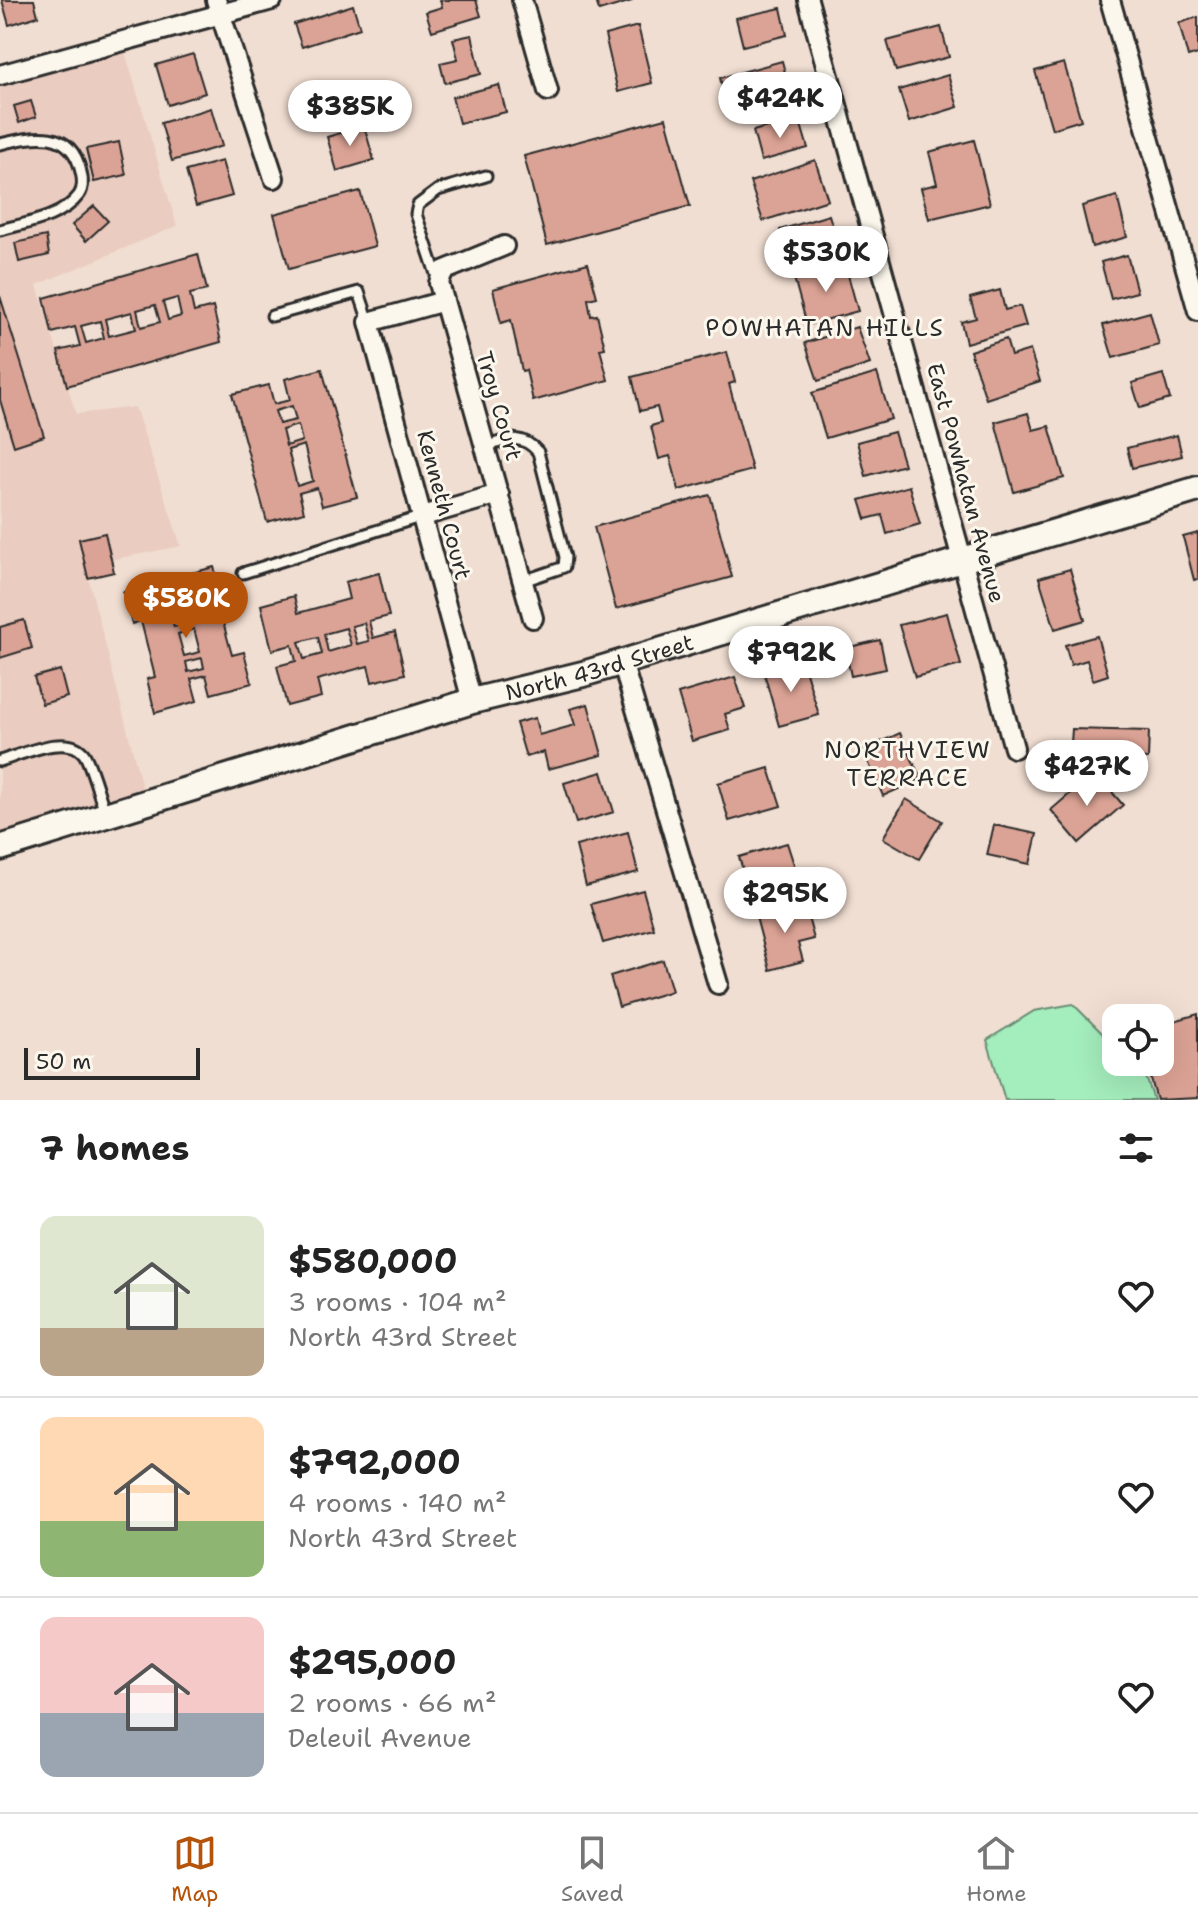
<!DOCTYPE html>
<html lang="en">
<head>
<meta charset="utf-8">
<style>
	body { margin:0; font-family:"Shantell Sans",sans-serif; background:#f6f6f6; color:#222; height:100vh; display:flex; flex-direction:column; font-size:30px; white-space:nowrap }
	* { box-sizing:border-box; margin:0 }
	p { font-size:26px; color:#767676 }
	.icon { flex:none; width:44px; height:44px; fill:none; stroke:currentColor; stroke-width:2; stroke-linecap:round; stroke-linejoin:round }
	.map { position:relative; height:1100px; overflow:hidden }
	.panel { display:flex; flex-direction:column; background:#fff; flex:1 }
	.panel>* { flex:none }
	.tools { position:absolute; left:1102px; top:1004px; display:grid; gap:16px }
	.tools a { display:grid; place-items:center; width:72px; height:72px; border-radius:16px; background:#fff; box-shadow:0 8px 32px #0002; font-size:40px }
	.scale { position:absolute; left:24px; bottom:20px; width:176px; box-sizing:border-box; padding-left:8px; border:4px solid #2b2b2b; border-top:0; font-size:22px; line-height:28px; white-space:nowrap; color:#2b2b2b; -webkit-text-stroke:6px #fbf7ec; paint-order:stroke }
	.price { position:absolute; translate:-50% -68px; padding:0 18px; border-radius:28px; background:#fff; color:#222; font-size:26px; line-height:52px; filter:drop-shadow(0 2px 4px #0008) }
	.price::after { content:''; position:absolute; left:50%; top:48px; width:24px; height:18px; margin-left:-12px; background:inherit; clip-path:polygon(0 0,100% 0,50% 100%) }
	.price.current { background:#b45309; color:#fff }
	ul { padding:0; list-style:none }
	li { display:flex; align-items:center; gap:24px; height:200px; padding:0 40px }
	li+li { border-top:2px solid #e0e0e0 }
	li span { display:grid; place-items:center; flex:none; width:224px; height:160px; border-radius:16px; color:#555 }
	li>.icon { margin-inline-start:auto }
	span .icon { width:96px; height:96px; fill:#fffc; stroke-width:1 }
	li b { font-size:34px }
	h2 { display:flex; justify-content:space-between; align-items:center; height:96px; padding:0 40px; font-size:34px }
	.dock { display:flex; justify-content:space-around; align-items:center; height:112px; border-top:2px solid #e0e0e0; background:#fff; font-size:22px; color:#767676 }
	.dock a { display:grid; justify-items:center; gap:4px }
	.dock .current { color:#b45309 }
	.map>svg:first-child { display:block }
	.built { fill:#eaccc0 }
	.green { fill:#a4edbc; stroke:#688c74; stroke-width:2 }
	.building { fill:#dba395; stroke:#2b2b2b; stroke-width:2; fill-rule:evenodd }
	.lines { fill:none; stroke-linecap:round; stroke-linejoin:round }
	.service-casing { stroke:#2b2b2b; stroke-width:15 }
	.minor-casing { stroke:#2b2b2b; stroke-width:24 }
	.tertiary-casing { stroke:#2b2b2b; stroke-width:30 }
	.service { stroke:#fbf7ec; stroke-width:9 }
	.minor { stroke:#fbf7ec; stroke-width:18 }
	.tertiary { stroke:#fbf7ec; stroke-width:24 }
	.labels { text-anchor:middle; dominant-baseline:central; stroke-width:6; stroke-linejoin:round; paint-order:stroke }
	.street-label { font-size:22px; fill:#2b2b2b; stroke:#fbf7ec }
	.neighbourhood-label { font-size:24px; letter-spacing:2px; fill:#2b2b2b; stroke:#fbf7ec }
</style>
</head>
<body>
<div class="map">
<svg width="1198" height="1100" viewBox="0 0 1198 1100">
	<rect width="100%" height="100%" fill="#f1ded2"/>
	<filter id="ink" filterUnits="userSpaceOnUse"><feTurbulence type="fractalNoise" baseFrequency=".0125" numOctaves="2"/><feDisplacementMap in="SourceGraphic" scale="16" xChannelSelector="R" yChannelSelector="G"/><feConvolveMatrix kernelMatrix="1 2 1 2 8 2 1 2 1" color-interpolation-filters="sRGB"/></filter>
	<g filter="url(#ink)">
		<!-- built -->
		<path class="built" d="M125 52 177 226 37 285 76 414 135 407 181 546 85 565 143 791 0 835V87Z"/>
		<!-- green -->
		<path class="green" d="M1073 1004 1116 1047V1062H1131L1146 1077 1154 1100H1005L987 1040 1034 1011Z"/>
		<!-- building -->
		<g class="building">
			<path d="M2 0H34L38 16 9 25Z"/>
			<path d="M440 0H476L481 16 432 31 426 12 442 7Z"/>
			<path d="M596 0H632V1L599 11Z"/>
			<path d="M353 5 360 28 302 47 294 24Z"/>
			<path d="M781 8 787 35 743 46 736 18Z"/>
			<path d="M1198 17V54L1188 57 1179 23Z"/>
			<path d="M638 26 652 83 618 92 605 35Z"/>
			<path d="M941 27 949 57 896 71 887 41Z"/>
			<path d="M472 35 481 74 445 83 440 63 458 59 453 39Z"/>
			<path d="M193 54 205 93 168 105 156 65Z"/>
			<path d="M782 61 791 95 728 111 720 78Z"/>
			<path d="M1064 63 1081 120 1052 129 1035 71Z"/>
			<path d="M948 75 958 107 909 122 899 90Z"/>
			<path d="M499 85 506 112 459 123 452 97Z"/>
			<path d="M31 101 36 117 19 123 14 106Z"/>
			<path d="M211 108 222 146 172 161 161 123Z"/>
			<path d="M666 118 690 206 547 245 524 156Z"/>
			<path d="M799 118 808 148 761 161 753 131Z"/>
			<path d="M364 126 374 160 337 171 327 137Z"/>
			<path d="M974 140 990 204 929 219 921 188 937 184 929 152Z"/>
			<path d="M119 142 126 175 94 182 86 149Z"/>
			<path d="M815 160 828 200 763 221 750 182Z"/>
			<path d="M222 161 232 196 196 206 186 171Z"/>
			<path d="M360 191 375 246 289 269 274 214Z"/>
			<path d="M1117 196 1127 237 1092 247 1082 206Z"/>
			<path d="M94 206 108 221 86 241 72 225Z"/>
			<path d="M829 215 842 256 793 271 780 230Z"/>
			<path d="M46 236 49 255 19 262 15 243Z"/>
			<path d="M198 254 207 290 190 294 194 312 213 307 221 342 67 386 58 351 80 346 75 327 52 333 44 298ZM177 298 181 316 168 320 163 302ZM155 305 160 322 141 327 137 310ZM132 312 136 329 109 336 105 319ZM100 321 104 338 86 343 81 326Z"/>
			<path d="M1127 255 1137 292 1111 299 1101 262Z"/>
			<path d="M588 263 597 297 588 299 591 316 597 315 605 348 600 349 608 380 533 401 526 370 522 371 511 320 501 323 493 289Z"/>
			<path d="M845 264 858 311 807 325 794 278Z"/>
			<path d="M1000 290 1005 310 1020 306 1026 326 966 343 961 322 976 318 970 298Z"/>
			<path d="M0 296 44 436 14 446 0 400Z"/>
			<path d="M1150 312 1159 345 1113 358 1103 325Z"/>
			<path d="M857 327 870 364 818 381 805 343Z"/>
			<path d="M1006 339 1011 356 1030 350 1040 381 986 399 970 351Z"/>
			<path d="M727 352 735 382 729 384 752 470 679 490 670 456 659 459 651 426 661 423 657 407 640 411 632 377Z"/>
			<path d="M322 369 357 497 322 506 317 488 299 493 304 512 267 522 232 394 269 385 274 404 290 400 285 379ZM292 406 296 420 279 424 275 411ZM298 425 302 441 286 446 282 430ZM304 445 313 481 297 486 288 450Z"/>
			<path d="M877 373 891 419 826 438 812 393Z"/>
			<path d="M1163 374 1170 399 1140 408 1132 383Z"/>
			<path d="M1028 413 1033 430 1049 426 1064 478 1014 492 995 422Z"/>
			<path d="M894 432 904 465 866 476 857 442Z"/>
			<path d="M1177 435 1182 456 1132 468 1127 448Z"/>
			<path d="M909 486 920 524 887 534 882 515 866 519 860 500Z"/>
			<path d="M710 495 732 577 616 609 594 527Z"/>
			<path d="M105 533 114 572 88 578 79 539Z"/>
			<path d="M1198 533V579L1194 580 1183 537Z"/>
			<path d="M214 567 223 598 217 600 232 655 244 652 252 683 211 694 206 675 191 679 197 701 155 713 147 679 155 677 141 621 132 624 123 592 161 582 166 605 183 600 177 577ZM187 606 191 622 174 627 170 610ZM194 629 200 652 184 656 178 634ZM202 658 204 668 188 672 186 662Z"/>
			<path d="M1070 569 1085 620 1055 629 1039 578Z"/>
			<path d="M379 573 389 616 369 621 373 638 395 632 405 674 372 682 368 666 317 680 321 697 287 706 277 666 296 661 292 645 272 650 261 605 294 596 298 613 349 599 345 582ZM364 623 369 641 357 644 352 626ZM346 628 351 645 328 652 324 634ZM318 637 322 654 304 659 299 642Z"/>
			<path d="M947 613 961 665 915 677 899 625Z"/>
			<path d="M24 620 32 648 0 658V627Z"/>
			<path d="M1097 636 1108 675 1093 680 1087 660 1071 665 1065 645Z"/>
			<path d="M880 640 886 669 851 676 845 648Z"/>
			<path d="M803 662 819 715 779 726 764 673Z"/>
			<path d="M60 670 67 697 42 704 34 677Z"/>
			<path d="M735 677 745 708 725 714 730 730 692 741 678 694Z"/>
			<path d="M588 704 602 755 548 769 544 752 526 757 516 723 535 718 539 735 575 725 570 709Z"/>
			<path d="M1072 729 1149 731 1148 759 1070 757Z"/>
			<path d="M900 733 921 779 883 796 863 750Z"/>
			<path d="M769 768 781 806 729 821 718 783Z"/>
			<path d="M602 772 614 812 576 823 564 783Z"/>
			<path d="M1095 772 1123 805 1079 843 1051 810Z"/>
			<path d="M906 799 942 821 919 859 883 838Z"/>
			<path d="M994 825 1037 834 1030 864 987 855Z"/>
			<path d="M628 832 638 872 586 886 576 846Z"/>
			<path d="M787 843 800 883 751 897 739 857Z"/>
			<path d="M643 890 654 929 603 943 591 904Z"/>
			<path d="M804 903 814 939 798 943 803 961 770 970 756 917Z"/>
			<path d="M663 960 672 991 619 1007 610 976Z"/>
			<path d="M1198 1014V1098L1157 1100 1146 1062H1160V1025Z"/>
		</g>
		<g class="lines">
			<!-- service casing -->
			<g class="service-casing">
				<g id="service">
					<path d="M0 144C34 136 71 127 81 172 83 180 84 188 79 195 62 218 26 223 0 230"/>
					<path d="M438 280 416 214 418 205 438 190 486 176"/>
					<path d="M272 316 359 292 369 322"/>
					<path d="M485 447C507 440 521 432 538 452L565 557 564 567 523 581"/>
					<path d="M243 573 423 516"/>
					<path d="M0 761C21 755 68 732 84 754 92 766 100 800 106 815"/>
				</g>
			</g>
			<!-- minor casing -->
			<g class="minor-casing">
				<g id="minor">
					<path d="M216 0 274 178"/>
					<path d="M522 0 548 91"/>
					<path d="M808 0 1014 748"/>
					<path d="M1110 0 1198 311"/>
					<path d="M0 75 272 0"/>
					<path d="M504 246 443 271 439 283 533 618"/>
					<path d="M444 301 369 322 472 701"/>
					<path d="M423 516 499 494"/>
					<path d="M622 662 718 984"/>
				</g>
			</g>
			<!-- tertiary casing -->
			<g class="tertiary-casing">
				<g id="tertiary">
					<path id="s1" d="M0 848 472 701 583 674 1198 489"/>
				</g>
			</g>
			<!-- service -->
			<use href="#service" class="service"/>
			<!-- minor -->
			<use href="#minor" class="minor"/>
			<!-- tertiary -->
			<use href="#tertiary" class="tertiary"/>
		</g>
	</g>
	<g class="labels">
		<!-- street labels -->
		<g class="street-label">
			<text transform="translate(499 406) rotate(74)">Troy Court</text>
			<text transform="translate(966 483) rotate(75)">East Powhatan Avenue</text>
			<text transform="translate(444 505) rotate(75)">Kenneth Court</text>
			<text stroke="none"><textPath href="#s1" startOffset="626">North 43rd Street</textPath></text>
		</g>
		<!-- neighbourhood labels -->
		<g class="neighbourhood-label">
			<text x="825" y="328">POWHATAN HILLS</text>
			<text x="908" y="750">NORTHVIEW<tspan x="908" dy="28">TERRACE</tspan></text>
		</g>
	</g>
</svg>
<div class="tools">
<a><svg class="icon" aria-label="locate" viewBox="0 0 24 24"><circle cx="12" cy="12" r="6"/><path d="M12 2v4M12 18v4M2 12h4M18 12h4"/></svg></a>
</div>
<div class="scale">50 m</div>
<b class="price" style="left:780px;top:140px">$424K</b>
<b class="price" style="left:350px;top:148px">$385K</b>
<b class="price" style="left:826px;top:294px">$530K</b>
<b class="price current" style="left:186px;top:640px">$580K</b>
<b class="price" style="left:791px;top:694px">$792K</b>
<b class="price" style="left:1087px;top:808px">$427K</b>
<b class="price" style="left:785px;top:935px">$295K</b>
</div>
<section class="panel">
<h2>7 homes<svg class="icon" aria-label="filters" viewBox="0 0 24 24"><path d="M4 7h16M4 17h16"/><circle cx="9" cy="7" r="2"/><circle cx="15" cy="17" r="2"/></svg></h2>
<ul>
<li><span style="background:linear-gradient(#dfe7d0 70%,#b9a48a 0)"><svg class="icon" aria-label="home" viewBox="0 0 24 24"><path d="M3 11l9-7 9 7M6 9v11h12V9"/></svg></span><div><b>$580,000</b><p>3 rooms · 104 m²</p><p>North 43rd Street</p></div><svg class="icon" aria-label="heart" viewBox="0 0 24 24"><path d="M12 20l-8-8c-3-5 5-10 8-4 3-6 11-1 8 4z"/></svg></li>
<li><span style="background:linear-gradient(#ffd9b3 65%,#8fb573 0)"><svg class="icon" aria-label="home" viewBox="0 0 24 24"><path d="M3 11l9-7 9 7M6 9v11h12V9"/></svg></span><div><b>$792,000</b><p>4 rooms · 140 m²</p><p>North 43rd Street</p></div><svg class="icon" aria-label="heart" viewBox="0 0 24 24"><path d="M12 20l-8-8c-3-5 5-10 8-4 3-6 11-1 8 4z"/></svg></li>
<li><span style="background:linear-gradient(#f6c9c9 60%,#9aa5b1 0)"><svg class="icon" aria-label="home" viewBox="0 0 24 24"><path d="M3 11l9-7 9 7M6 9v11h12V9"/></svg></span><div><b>$295,000</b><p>2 rooms · 66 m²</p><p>Deleuil Avenue</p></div><svg class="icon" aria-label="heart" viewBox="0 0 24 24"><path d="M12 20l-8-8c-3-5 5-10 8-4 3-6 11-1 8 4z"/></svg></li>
</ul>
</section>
<nav class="dock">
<a class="current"><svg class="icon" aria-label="map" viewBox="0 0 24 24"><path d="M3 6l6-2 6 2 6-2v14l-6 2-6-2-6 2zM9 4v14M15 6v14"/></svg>Map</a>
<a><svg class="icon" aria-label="saved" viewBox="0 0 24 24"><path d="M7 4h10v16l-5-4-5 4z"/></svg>Saved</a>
<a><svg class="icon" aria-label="home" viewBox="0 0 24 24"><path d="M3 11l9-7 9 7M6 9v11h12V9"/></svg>Home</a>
</nav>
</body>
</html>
